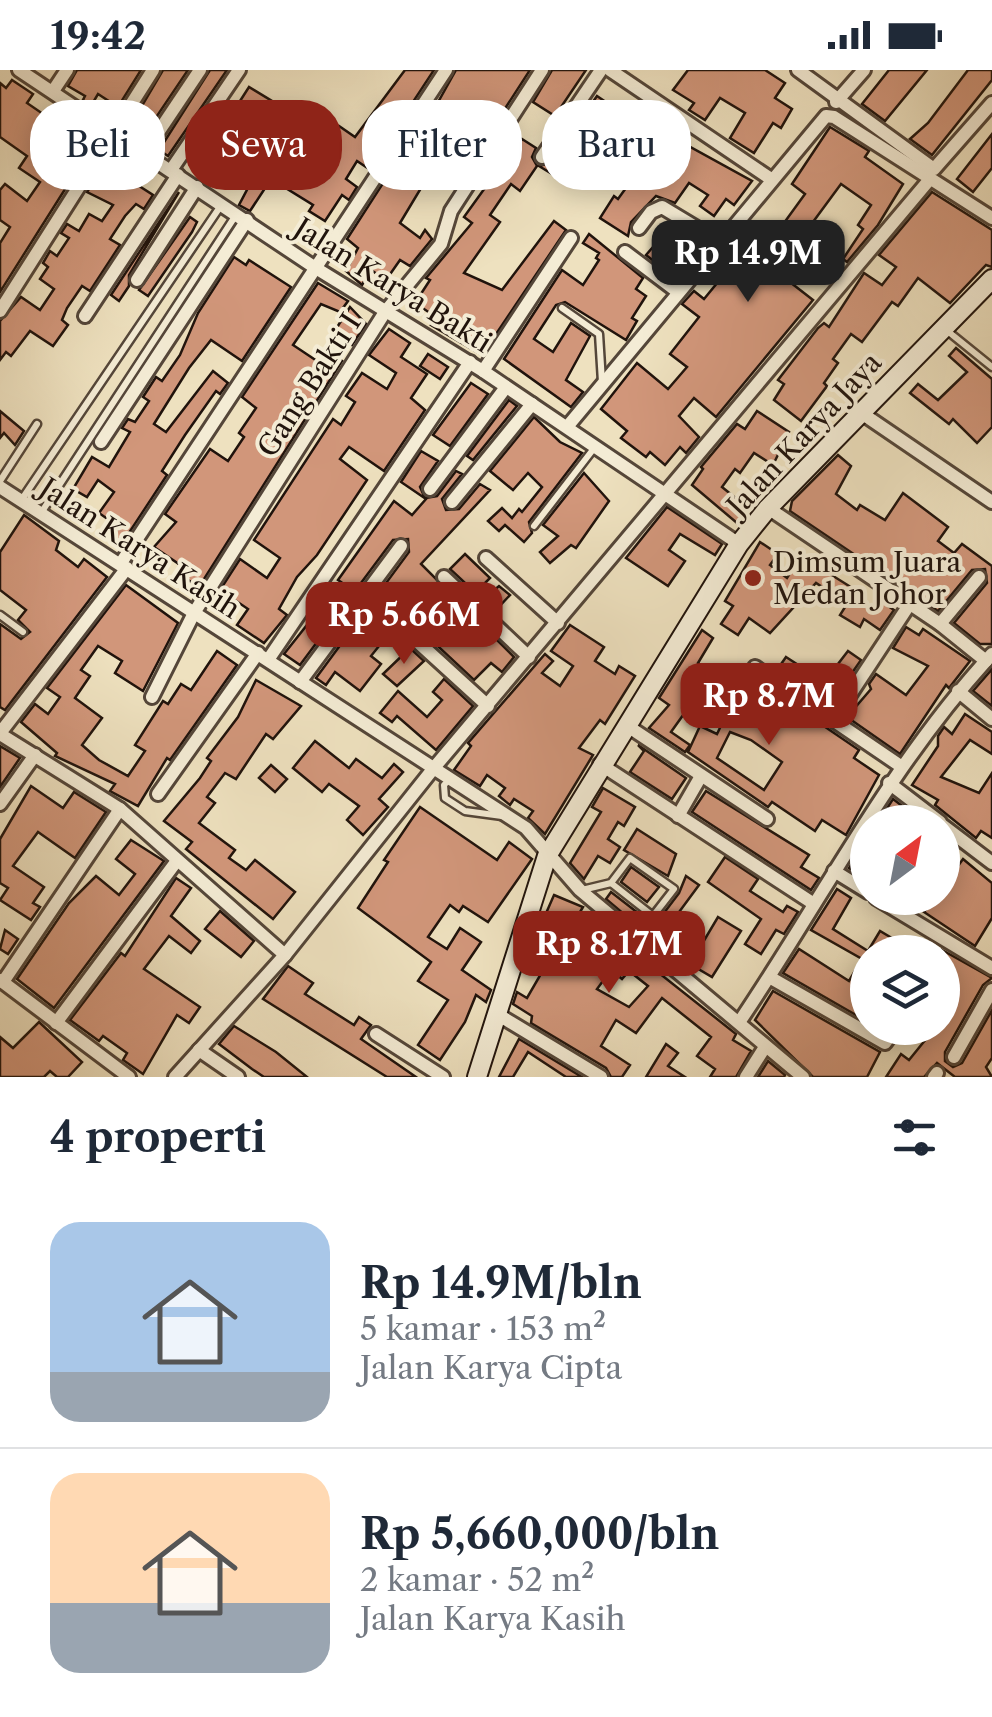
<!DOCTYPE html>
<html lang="id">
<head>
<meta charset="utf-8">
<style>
	body { margin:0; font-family:"Libre Caslon Text",serif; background:#f6f6f7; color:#1f2937; height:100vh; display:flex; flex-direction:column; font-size:38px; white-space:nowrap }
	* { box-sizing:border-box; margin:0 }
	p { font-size:32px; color:#747a83 }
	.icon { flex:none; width:55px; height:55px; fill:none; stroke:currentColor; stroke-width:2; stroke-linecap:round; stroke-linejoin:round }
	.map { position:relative; height:1007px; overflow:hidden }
	.side { display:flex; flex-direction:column; background:#fff; flex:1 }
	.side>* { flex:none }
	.banner { position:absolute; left:30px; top:30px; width:932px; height:90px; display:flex; gap:20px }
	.needle { width:65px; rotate:32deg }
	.fabs { position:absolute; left:850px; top:735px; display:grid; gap:20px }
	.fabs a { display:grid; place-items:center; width:110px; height:110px; border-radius:50%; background:#fff; box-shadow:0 5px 25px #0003; font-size:50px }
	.price { position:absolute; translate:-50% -85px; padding:0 22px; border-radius:20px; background:#8f2418; color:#fff; font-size:32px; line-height:65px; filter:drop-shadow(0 2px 5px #0008) }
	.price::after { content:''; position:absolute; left:50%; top:60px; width:30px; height:22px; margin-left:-15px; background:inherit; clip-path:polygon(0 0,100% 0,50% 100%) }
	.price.active { background:#222; color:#fff }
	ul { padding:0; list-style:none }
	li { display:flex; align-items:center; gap:30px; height:250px; padding:0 50px }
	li+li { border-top:2px solid #e0e1e3 }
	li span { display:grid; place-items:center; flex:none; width:280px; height:200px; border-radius:30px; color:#555 }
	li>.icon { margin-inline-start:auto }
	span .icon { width:120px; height:120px; fill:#fffc; stroke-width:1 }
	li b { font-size:42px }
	h2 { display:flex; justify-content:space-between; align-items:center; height:120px; padding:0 50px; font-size:42px }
	.tag { padding:0 35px; border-radius:40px; background:#fff; box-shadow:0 5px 25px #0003; font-size:35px; line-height:90px }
	.tag.active { background:#8f2418; color:#fff }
	.status { display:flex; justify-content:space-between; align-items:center; height:70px; padding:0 50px; background:#fff; direction:ltr }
	.status svg { height:28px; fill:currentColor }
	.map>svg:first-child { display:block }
	.building { fill:#d1967a; stroke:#20130c; stroke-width:2.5; fill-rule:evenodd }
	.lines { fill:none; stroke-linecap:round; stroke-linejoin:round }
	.lane-casing { stroke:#544639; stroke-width:11 }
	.street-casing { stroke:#544639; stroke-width:18 }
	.secondary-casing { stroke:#20130c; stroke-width:22 }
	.lane { stroke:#f4ecd5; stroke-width:6 }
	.street { stroke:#f4ecd5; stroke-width:12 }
	.secondary { stroke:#f4ecd5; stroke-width:18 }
	.poi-dot { fill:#8f2418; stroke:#f4ecd5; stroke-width:4 }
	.labels { text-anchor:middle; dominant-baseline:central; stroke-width:8; stroke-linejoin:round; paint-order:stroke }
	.street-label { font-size:28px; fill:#20130c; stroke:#f4ecd5 }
	.poi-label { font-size:28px; fill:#20130c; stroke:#f4ecd5; text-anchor:start }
</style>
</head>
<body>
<div class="status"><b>19:42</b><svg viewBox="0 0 49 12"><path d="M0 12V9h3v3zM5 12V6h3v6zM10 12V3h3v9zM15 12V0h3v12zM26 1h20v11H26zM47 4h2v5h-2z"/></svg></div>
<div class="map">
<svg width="992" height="1007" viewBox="0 0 992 1007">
	<rect width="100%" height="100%" fill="#eee1bf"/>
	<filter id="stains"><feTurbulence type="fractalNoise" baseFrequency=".002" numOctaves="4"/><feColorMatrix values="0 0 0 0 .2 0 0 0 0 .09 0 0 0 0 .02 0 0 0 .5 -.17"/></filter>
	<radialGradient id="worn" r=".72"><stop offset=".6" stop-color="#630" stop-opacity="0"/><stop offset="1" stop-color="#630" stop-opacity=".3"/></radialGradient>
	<!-- building -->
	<g class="building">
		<path d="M77 0H141L118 37 98 24 91 36 83 30 85 26 68 16Z"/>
		<path d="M163 0H188L155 49 140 39Z"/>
		<path d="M210 0H227L168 86 159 80Z"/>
		<path d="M405 0H434L369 99 357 91 346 109 357 117 349 130 342 125 325 151 309 141 313 135 271 109 250 141 239 135 250 114 247 110 196 81 216 51 224 56 249 17 290 42 260 86 283 101 303 65 308 68 316 56 332 66 339 56 355 67Z"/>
		<path d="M456 0H530L497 51 476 38 465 48 448 74 472 91 460 109 436 93 400 153 420 168 425 160 432 169 410 196 400 190 386 210 371 200 362 215 346 201 358 178 347 169 385 110 403 95Z"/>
		<path d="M552 0H586L555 46 533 32Z"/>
		<path d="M688 0H765L785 13 775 28 792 39 781 58 773 53 754 83 730 68 745 43 720 28 705 50 689 40 694 33 673 20Z"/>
		<path d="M889 0H927L885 51 862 34Z"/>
		<path d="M968 0H992V10L932 85 910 69 928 53Z"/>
		<path d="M12 10 33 24 27 33 46 46 38 59 66 77 75 63 93 75 0 222V173L10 157 0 150V120L5 114 27 131 40 112 19 98 27 86 0 67V13L6 18Z"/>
		<path d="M597 26 625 45 633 34 659 54 656 58 752 111 734 135 726 129 714 146 700 136 708 125 689 113 675 133 656 126 631 152 628 166 600 148 614 126 618 129 631 111 604 92 613 80 592 63 565 112 539 96 550 93ZM643 74 676 94 664 114 631 89Z"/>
		<path d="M830 57 869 81 865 87 903 114 878 155 847 192 843 189 863 159 858 155 871 135 841 114 813 152 834 167 818 188 808 180 786 209 813 230 716 347 694 328 679 346 699 367 686 383 680 377 665 395 650 382 646 387 621 368 627 361 601 339 637 293 668 319 687 297 670 284 699 247 682 234 694 221 704 229 722 207 719 204 733 188 726 183 739 167 754 179 770 159 776 164 805 124 792 114Z"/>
		<path d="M992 64V98L973 122 957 109Z"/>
		<path d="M522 69 536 78 532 87 537 96 520 121 511 114 490 145 500 152 464 203 502 220 554 151 566 160 482 285 431 255 436 247 415 233 430 210 426 208 472 153 464 147 495 104 490 100 503 82 511 87Z"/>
		<path d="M113 82 133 95 125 107 153 125 144 139 136 134 125 146 110 169 120 175 90 221 82 216 67 238 62 250 68 255 53 276 30 261 11 286 6 282 0 290V251L21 227 40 240 54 219 40 209 48 197 43 193 50 181 57 186 69 168 61 163 67 154 79 161 89 144 102 151 113 135 87 122Z"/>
		<path d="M179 122 129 205V216L119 231 111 225Z"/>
		<path d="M932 122 992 160V197L986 195 950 233 918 208 898 236 892 232 862 272 851 264 833 289 838 293 824 313 827 316 801 351 774 330 784 314 778 310 818 258 824 253 829 257 864 203 882 215 896 197 879 185Z"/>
		<path d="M190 147 197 152 192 162 148 226 139 220Z"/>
		<path d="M672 155 700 172 689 187 693 190 677 209 646 185Z"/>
		<path d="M589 164 643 208 636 219 646 226 632 248 637 251 626 270 565 232 556 235 534 269 553 282 571 253 590 266 566 310 583 322 571 337 504 289 562 200 583 215 599 190 596 188 599 183 583 173Z"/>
		<path d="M234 187 246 195 249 190 291 217 242 291 211 270 189 298 154 354 166 362 213 301 228 313 220 324 216 321 185 365 162 401 167 405 121 475 111 469 119 457 99 443 114 422 98 410 87 427 73 419 92 387 109 397 130 362 122 358 128 349 135 352 149 331 143 327 156 307 162 311 180 285 198 243Z"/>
		<path d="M318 213 348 231 340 242 321 234 293 275 320 293 327 282 342 291 199 517 182 506 186 499 154 477 176 452 165 444 210 379 228 391 244 367 239 363 256 338 242 327Z"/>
		<path d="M350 237 366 254 352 275 334 262Z"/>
		<path d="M389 259 410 273 401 287 427 304 411 328 425 340 384 401 349 377 340 389 367 410 317 485 297 507 279 539 287 545 264 573 237 555 248 539 220 520 240 489 267 508 280 488 254 470 333 349 341 355 355 332 346 326 362 303 387 319 396 303 369 285Z"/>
		<path d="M956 278 992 309V357L977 373 953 349 949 354 910 323 918 314 938 330 967 302 949 286Z"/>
		<path d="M428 284 448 297 440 309 420 296Z"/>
		<path d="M471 313 488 324 450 376 433 365Z"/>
		<path d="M509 330 517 336 473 390 467 386Z"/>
		<path d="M0 341 24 361 15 375 4 363 0 368Z"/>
		<path d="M757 341 789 362 773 395 754 383 740 403 735 399 722 417 749 439 737 453 692 415 703 399 701 397 737 354 745 359Z"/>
		<path d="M534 347 560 372 582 383 529 452 532 463 524 472 505 455 499 461 488 451 502 438 512 448 519 439 522 442 542 417 528 403 513 420 490 401Z"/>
		<path d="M421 381 438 391 420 417 425 428 437 426 456 401 462 404 442 429 446 440 459 439 480 414 490 420 421 494 514 587 502 602 491 593 474 610 428 567 436 557 420 544 412 553 395 543 387 552 391 561 371 586 381 594 360 621 335 602 326 615 316 608 409 482 408 469 393 470 300 595 284 584 341 512 338 510 394 431 412 445 426 429 401 412Z"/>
		<path d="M838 385 851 396 836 424 857 440 860 435 885 450 903 423 948 457 938 471 954 483 962 474 992 496V574H980L954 553 987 513 985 499 972 500 938 541 790 441 792 431Z"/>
		<path d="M584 403 609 431 576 478 571 475 550 493 540 482 558 466 543 455Z"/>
		<path d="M667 437 722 474 715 485 680 464 669 480 685 491 668 516 626 488Z"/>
		<path d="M24 445 59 471 56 480 78 497 84 489 107 507 5 640 0 637V554L21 569 30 562 18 550 26 540 0 520V482Z"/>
		<path d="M760 472 778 484 770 495 787 508 801 486 854 519 845 532 816 513 770 563 749 548 738 565 721 554 733 536 725 531Z"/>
		<path d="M465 484 490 508 485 513 493 521 499 516 510 525 495 541 450 499Z"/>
		<path d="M126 515 178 553 143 621 115 603 122 591 98 576 81 600 90 606 75 628 102 648 82 675 99 690 128 706 145 681 135 675 163 631 168 634 181 614 191 620 217 581 237 595 170 690 167 688 138 736 110 721 115 714 55 686 57 683 21 652 35 634 48 644 60 627 47 618Z"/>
		<path d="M852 526 873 539 881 526 891 533 888 536 894 540 880 560 864 549 860 557 840 545Z"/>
		<path d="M570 555 604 577 595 591 615 604 619 596 635 606 605 654 600 650 579 678 593 685 545 764 528 748 533 741 514 729 510 735 499 726 505 718 487 705 480 716 454 700 471 676 468 673 545 584 553 591 542 603 560 616 573 596 551 581Z"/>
		<path d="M906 557 919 565 923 559 970 591 949 618 946 615 900 684 847 647 871 619 869 614 876 604 906 625 928 596 893 578Z"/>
		<path d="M702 560 713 568 698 593 726 612 720 621 752 640 768 618 859 680 854 688 879 705 846 765 822 750 815 761 772 732 768 737 688 682 700 656 717 664 727 643 705 629 694 646 686 641 671 662 690 675 685 682 649 658 669 635 659 628ZM730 662 751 670 782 692 764 720 717 688Z"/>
		<path d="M410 578 424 591 397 616 383 604Z"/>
		<path d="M848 581 861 590 852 603 838 594Z"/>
		<path d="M786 587 840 622 830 636 777 600Z"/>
		<path d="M992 599V636L973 621Z"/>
		<path d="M444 609 473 636 436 680 397 646 392 652 380 643 398 621 427 647 442 630 433 622Z"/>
		<path d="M256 610 301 636 273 669 266 664 236 709 225 703 207 727 215 733 199 753 235 780 229 788 246 800 255 790 295 822 273 849 186 779 192 772 164 751 200 708 211 691 207 688 238 647Z"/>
		<path d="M965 644 992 662V684L970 670 941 707 979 723 992 703V768L981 761 976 768 935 735 938 730 912 715 938 676V666L944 657 952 664Z"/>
		<path d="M315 671 349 698 356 689 382 708 394 694 403 702 379 729 388 737 363 765 347 750 359 736 329 714 322 722 293 698Z"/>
		<path d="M638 675 686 708 672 729 630 702 644 681Z"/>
		<path d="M0 676 20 688 0 717Z"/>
		<path d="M271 695 287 709 275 722 259 708Z"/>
		<path d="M31 716 63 738 74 722 106 742 75 788 38 762 13 796 44 817 33 833 40 837 31 850 0 830 8 818 0 813V769Z"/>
		<path d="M603 718 635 737 624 756 618 752 608 769 620 777 610 793 598 786 584 809 570 793 601 742 592 737Z"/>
		<path d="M706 721 809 785 801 797 819 808 811 820 692 742Z"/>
		<path d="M893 729 910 742 907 745 918 752 880 749Z"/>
		<path d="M420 737 497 790 509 772 532 789 488 852 463 836 459 842 450 835 428 867 447 879 460 858 481 872 462 900 491 920 486 932 476 925 465 952 440 990 418 975 448 930 418 911 431 892 358 838 388 792 384 790Z"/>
		<path d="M637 759 676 784 668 806 624 780Z"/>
		<path d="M868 768V810L849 798Z"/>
		<path d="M131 770 164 791 54 938 17 909 69 833 96 806 119 825 135 804 116 789Z"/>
		<path d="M725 787 758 809 750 821 783 842 787 836 798 842 784 864 776 860 761 884 745 874 761 849 708 812Z"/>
		<path d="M963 789 992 813V848L975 876 924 842 934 828H942V818Z"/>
		<path d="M631 797 659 817 647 832 621 812Z"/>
		<path d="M686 806 699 815 657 872 648 864 679 823Z"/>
		<path d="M176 808 191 818 171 846 200 871 191 883 169 866 144 899 200 937 189 953 177 945 143 1004 123 990 127 983 103 966 99 971 70 950 121 883 125 886Z"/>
		<path d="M837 819 851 828 833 859 868 881 880 861 915 882H868V952L783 903 799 879 849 911 862 889 811 860Z"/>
		<path d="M611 822 638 843 632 851 606 829Z"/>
		<path d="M554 825 583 837 577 847V856L584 859 582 865 624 888 630 880 736 964 733 970 751 981 736 1007H710L715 999 697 986 711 967 662 928 636 963 616 950 601 976 630 995 622 1007H611L606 998 531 953 532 946 513 934 517 922 527 928 549 890 530 880ZM611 900 622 909 629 901 648 916 629 937 597 919Z"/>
		<path d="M220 841 254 871 241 887 205 859Z"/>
		<path d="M718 847 741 861 712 907 690 894Z"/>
		<path d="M5 860 18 869 8 884 0 879Z"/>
		<path d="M942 880 992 908 983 915 945 982V991L953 997 962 993 992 940V988L986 997 992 1007H955L937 993 924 1007H886L901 984 909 990 935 958H942Z"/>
		<path d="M288 896 313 913 305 924 354 955 359 947 371 955 361 969 416 1007H387L263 929Z"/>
		<path d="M773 921 880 982 867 1007H813L755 950Z"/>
		<path d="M39 952 82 992 68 1007H57L50 1001 44 1007H0V967L13 978Z"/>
		<path d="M234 956 276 982 307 1007H264L252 999 219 974Z"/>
		<path d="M519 969 582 1007H566L528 982 513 1007H499Z"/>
		<path d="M666 974 678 983 668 996 685 1007H646Z"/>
		<path d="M768 991 785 1005 784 1007H758Z"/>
	</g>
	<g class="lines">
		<!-- lane casing -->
		<g class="lane-casing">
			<g id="lane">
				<path d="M562 238 599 264 602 312"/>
				<path d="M945 259 992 297"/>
				<path d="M0 411 37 354"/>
				<path d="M22 429 222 134"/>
				<path d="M41 443 236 145"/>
				<path d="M534 456 595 377"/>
				<path d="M0 545 23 562"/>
				<path d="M449 710 444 715 445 728 465 741 502 746"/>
				<path d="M582 820 611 813 630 788 674 819 653 846 611 813"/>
			</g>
		</g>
		<!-- street casing -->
		<g class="street-casing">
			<g id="street">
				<path d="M19 0 314 197 483 301 739 474"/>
				<path d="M610 0 771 109"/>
				<path d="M798 0 934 99 992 33"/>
				<path d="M53 21 67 0"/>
				<path d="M836 32 864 0"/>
				<path d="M145 82 200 0"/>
				<path d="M542 87 601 0"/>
				<path d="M171 100 239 0"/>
				<path d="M639 158 651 142 662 137 720 172"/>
				<path d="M625 182 678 222"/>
				<path d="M137 210 197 117"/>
				<path d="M0 241 153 0"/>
				<path d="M85 246 178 105"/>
				<path d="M483 301 571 168"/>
				<path d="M860 342 992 432"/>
				<path d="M567 357 826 46 834 47 992 148"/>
				<path d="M101 372 247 150"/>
				<path d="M0 417 526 758 580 820 803 1007"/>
				<path d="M430 419 506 317"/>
				<path d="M452 432 532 334"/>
				<path d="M768 438 940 554 986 591"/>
				<path d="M486 488 558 553"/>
				<path d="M121 493 446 0"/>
				<path d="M444 507 529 587"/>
				<path d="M397 553 488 636"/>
				<path d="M940 554 979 507"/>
				<path d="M268 590 470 292"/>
				<path d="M755 597 902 697"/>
				<path d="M300 612 401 476"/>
				<path d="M958 621 992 649"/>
				<path d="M152 627 194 543 385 242 441 174 451 141 542 0"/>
				<path d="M834 649 909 535"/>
				<path d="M626 655 767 749"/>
				<path d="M0 663 127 498"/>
				<path d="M0 664 120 739 285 885"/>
				<path d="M600 694 814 834"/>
				<path d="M889 713 940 752"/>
				<path d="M158 724 258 583"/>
				<path d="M0 734 35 685"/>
				<path d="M678 746 701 706"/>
				<path d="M942 755 992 793"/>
				<path d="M834 801 868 822"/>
				<path d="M876 828 992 898"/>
				<path d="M771 908 885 973 896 958"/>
				<path d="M0 910 129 1007"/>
				<path d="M3 912 120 739"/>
				<path d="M497 944 601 1007"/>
				<path d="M740 951C823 828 890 695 992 584"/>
				<path d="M56 953 176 792"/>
				<path d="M376 964 443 1007"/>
				<path d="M199 980 238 1007"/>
				<path d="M954 987 992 920"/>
				<path d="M175 1007 285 885 433 699 930 109"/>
				<path d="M746 1007 765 977"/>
				<path d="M934 1007 937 1003"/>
			</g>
		</g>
		<!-- secondary casing -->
		<g class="secondary-casing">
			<path id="secondary" d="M477 1007 547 786 739 474 768 438 992 209"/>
		</g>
		<!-- lane -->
		<use href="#lane" class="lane"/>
		<!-- street -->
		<use href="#street" class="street"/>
		<!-- secondary -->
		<use href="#secondary" class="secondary"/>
	</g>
	<!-- markers -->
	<circle class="poi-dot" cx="753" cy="508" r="10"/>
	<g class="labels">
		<!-- street labels -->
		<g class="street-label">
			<text transform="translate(393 215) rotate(32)">Jalan Karya Bakti</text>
			<text transform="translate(309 315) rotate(-57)">Gang Bakti I</text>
			<text transform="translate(804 364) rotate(-47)">Jalan Karya Jaya</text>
			<text transform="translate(140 478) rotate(33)">Jalan Karya Kasih</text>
		</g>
		<!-- poi labels -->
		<g class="poi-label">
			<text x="773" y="492">Dimsum Juara<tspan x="773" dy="32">Medan Johor</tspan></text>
		</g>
	</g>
	<rect width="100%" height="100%" filter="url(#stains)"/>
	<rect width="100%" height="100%" fill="url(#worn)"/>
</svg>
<div class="fabs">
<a><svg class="needle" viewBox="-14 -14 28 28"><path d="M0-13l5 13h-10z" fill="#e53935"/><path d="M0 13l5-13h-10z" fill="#747a83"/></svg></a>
<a><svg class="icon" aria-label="layers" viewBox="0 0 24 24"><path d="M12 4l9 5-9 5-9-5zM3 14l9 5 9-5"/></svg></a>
</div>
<b class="price active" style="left:748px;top:235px">Rp 14.9M</b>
<b class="price" style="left:404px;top:597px">Rp 5.66M</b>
<b class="price" style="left:769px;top:678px">Rp 8.7M</b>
<b class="price" style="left:609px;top:926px">Rp 8.17M</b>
<div class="banner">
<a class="tag">Beli</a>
<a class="tag active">Sewa</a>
<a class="tag">Filter</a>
<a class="tag">Baru</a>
</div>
</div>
<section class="side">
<h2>4 properti<svg class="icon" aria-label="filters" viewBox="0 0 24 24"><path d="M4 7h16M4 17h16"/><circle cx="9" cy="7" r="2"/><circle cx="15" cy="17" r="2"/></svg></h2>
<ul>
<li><span style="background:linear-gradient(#a9c7e8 75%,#9aa5b1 0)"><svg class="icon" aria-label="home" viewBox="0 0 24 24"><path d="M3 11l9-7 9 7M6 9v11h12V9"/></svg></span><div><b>Rp 14.9M/bln</b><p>5 kamar · 153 m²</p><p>Jalan Karya Cipta</p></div></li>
<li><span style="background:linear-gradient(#ffd9b3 65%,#9aa5b1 0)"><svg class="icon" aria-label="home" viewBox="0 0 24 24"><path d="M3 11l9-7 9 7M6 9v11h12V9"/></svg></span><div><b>Rp 5,660,000/bln</b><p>2 kamar · 52 m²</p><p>Jalan Karya Kasih</p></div></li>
</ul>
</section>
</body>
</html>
